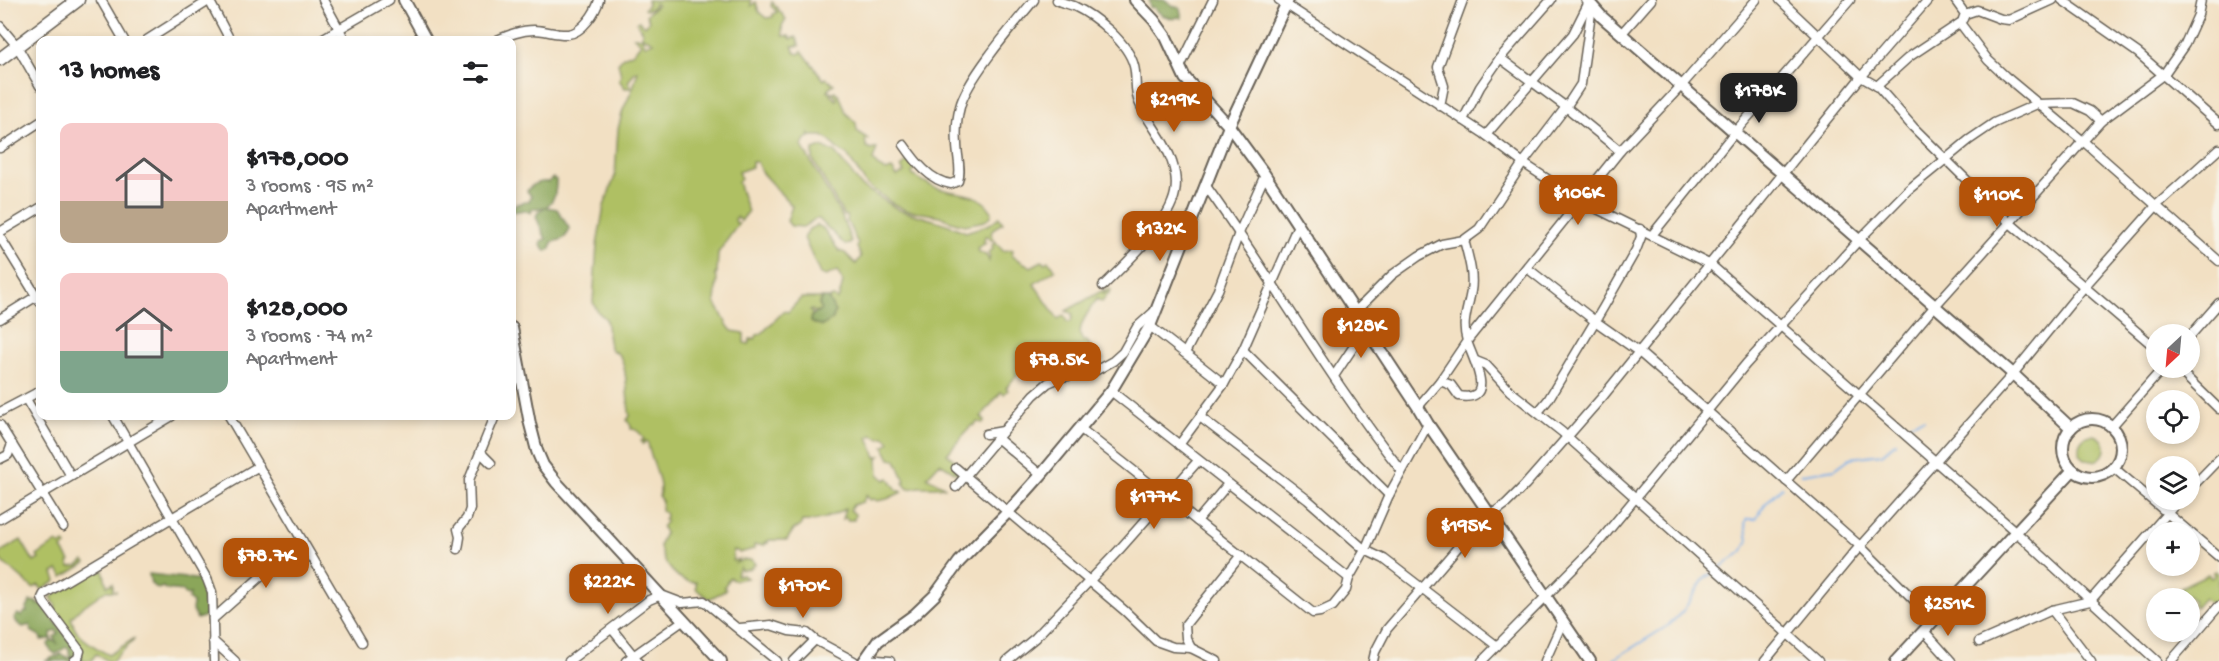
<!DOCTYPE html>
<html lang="en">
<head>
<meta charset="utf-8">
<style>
	body { margin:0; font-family:"Gochi Hand",sans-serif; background:#f6f6f6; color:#202124; height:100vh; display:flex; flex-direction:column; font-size:22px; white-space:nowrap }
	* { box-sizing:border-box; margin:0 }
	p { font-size:20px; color:#757577 }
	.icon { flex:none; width:33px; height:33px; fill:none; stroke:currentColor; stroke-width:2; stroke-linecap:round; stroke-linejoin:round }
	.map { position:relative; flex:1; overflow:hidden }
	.panel { position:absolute; left:36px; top:36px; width:480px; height:384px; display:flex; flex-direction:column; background:#fff; border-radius:12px; box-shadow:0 3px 9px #0003 }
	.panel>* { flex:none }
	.needle { width:39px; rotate:206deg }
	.controls { position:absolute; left:2146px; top:324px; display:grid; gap:12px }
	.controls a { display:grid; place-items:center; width:54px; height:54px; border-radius:50%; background:#fff; box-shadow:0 3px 9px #0003; font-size:30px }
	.price { position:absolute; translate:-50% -51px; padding:0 14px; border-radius:12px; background:#b45309; color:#fff; font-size:20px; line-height:39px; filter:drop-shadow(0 2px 3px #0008) }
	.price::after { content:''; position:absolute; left:50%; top:36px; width:18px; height:14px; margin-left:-9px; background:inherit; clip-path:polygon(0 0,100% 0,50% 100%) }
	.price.selected { background:#222; color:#fff }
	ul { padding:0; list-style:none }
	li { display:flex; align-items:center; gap:18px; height:150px; padding:0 24px }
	li span { display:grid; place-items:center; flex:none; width:168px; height:120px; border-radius:12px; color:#555 }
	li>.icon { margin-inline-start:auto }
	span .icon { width:72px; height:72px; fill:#fffc; stroke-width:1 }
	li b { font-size:26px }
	h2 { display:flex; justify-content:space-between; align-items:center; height:72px; padding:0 24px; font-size:26px }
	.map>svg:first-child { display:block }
	.green { fill:#afc064; stroke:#666e40; stroke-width:1.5 }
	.forest { fill:#8ba65a; stroke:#54613b; stroke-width:1.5 }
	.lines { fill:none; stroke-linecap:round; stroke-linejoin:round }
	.stream { stroke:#7aaee7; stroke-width:2 }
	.minor-casing { stroke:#676156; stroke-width:11 }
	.tertiary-casing { stroke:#676156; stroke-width:14 }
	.primary-casing { stroke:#676156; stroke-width:15 }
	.minor { stroke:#fff; stroke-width:8 }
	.tertiary { stroke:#fff; stroke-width:10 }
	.primary { stroke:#fff; stroke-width:12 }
</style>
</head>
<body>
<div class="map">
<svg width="2219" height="661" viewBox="0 0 2219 661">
	<rect width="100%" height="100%" fill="#f7f3e8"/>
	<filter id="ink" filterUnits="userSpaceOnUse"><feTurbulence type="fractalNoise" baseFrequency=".0167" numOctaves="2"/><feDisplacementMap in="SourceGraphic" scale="12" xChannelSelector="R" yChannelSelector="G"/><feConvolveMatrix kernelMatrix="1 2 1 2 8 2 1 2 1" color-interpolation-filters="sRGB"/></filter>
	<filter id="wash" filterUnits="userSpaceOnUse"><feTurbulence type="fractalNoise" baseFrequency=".008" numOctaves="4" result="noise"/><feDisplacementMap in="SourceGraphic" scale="24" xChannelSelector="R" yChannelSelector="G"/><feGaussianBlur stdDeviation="1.35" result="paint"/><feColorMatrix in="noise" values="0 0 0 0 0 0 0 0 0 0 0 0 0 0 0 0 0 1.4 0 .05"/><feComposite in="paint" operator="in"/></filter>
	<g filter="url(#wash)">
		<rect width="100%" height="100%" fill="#f2e0c3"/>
		<!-- green -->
		<g class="green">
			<path d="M647 0H751V6L756 2 759 12 766 18 773 17V14L777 12 771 6 772 2 786 19 782 26 783 36H789L791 39 796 37 800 46H792L795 53 799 54 802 51 824 80 826 78 834 84 829 88 828 92H832L830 95 836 100 837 98 833 93 835 91C843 99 843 105 846 113L856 123 857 131 868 139 865 141 867 148 871 150 877 148 873 160 877 166 886 171 892 169 897 176 904 172 901 167 908 161 916 168 912 173 913 176C920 179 927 184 934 187 960 196 979 190 992 212L991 216 985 221 965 225 950 221 940 216 905 210 892 203 867 185 847 155 836 148 829 140 822 136H811L808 133 810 137 805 139 802 146 842 217 851 241 850 244 845 245 819 219H815L803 227 791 226 787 221 792 206 762 173 757 162H752V167L738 172 741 179 738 182 748 212 741 221 737 217 735 219 736 223H739L718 253 717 273 715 274 717 279 715 302 728 326 732 331 744 333V343L749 344 750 339H755L757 335 761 334 784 311 788 312 801 298H823L819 303 821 310 814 312 812 310 810 311 812 313 811 322 814 324H821L822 326 833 319 835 312 828 298 834 297 837 300 839 298 843 282 837 271 826 276 820 274 804 238 809 229 817 225 823 228 839 251 845 253 856 264 861 257 857 247 858 244 847 221V216H844L813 160V150L821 147 834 152 850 171 860 185 899 210 944 223 966 232 990 224 999 217 1003 223 994 228 991 233 994 239 991 240 988 236H985L984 242 986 243 977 248 978 251 987 256 989 261 990 255 988 253 993 249 992 245 995 241 1003 251 1013 249 1012 256 1031 267 1042 261 1045 263 1048 261 1053 266 1055 270 1034 284 1058 319 1064 315 1067 322H1071L1073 314 1066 311 1105 289 1103 295 1109 289 1111 290 1102 302 1097 299C1089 311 1074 329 1083 341H1087L1095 353 1103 359C1096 369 1079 381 1070 367 1066 360 1065 356 1058 351L1046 353 1039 348 1006 388 1008 390 1004 394 1001 392 981 417 985 420 983 423 977 422 974 426 972 425 947 454 958 463 956 468 961 472 958 474 940 463 927 477C933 482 939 482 945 487H920L908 489 903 483 905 481 896 460 890 459 884 447 890 442 885 437 879 438 872 435 868 437 876 457 880 456 878 458 879 475 885 480 889 478 897 490 902 492 887 499 877 501 874 499 870 500 866 495 863 502 853 505 850 510 855 514 854 520H847L846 517 842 519 845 509C832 516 817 523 802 521L800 527 794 529 787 540H768V543L764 542 765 545H754V549L739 553 738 551H733V561L739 559 736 563 743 560H752L755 564 749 569 741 570 740 567 736 575H743L747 578 733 580 730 577 724 587 726 590 709 599 696 589V582C678 584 662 562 660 547 660 541 663 538 665 533L662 527 667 521 664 519 666 517 665 512 661 511 662 501 659 497C664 479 649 460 648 442L646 441 643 444 641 441 644 440C642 435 637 428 631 429V426L627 420 630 416C626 401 628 363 618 354 615 352 612 351 610 348L606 319 598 312 593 302 597 245 604 206 615 176 618 129 623 110 633 88 638 71 634 73 628 82 632 88H625L619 80 621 75 618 63 623 57 634 52 641 43 634 37H642L645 45 653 42 642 36V31L637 22 639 21 645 26 649 20 646 15 657 5 655 3 652 8 646 10 644 9 648 4Z"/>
			<circle cx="2092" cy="448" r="13"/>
			<path d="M21 540 34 562 39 559 37 556 57 542 60 546 64 543 66 546 62 549 70 561 68 563 70 567 77 566 84 561 86 563 63 577 58 570 53 573 56 581 42 590 39 585 33 588 0 560V552Z"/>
			<path d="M97 569 99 572 103 570 107 586 113 583V591H117H105L81 608 71 618C73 621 73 624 74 627 78 637 99 650 109 655L135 638C129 647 118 653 113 661H108L96 654 91 661H84L53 611 56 606 51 597Z"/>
			<path d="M2217 571 2219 572V599L2213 606 2204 598 2196 607 2192 604 2194 601 2186 595 2183 597 2181 587 2208 574 2211 578 2215 576 2213 572Z"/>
		</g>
		<!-- forest -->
		<g class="forest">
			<path d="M1149 0H1165L1174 6 1180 8 1182 18 1177 17 1174 19 1162 15 1153 7 1150 8Z"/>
			<path d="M553 178 556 180C556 192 555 200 546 207L557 209 569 228C567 239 562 240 552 242L551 249 546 251 541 245V241L546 239 536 217 538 212 545 207 532 209 531 213 524 210 513 212 512 209 514 205 529 201 531 196 527 191C531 184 540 181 548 182Z"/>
			<path d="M823 298H828L835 312 832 320 822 326 811 322V316L821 310 819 303Z"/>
			<path d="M149 574 204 580 207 592 205 617 197 619 192 610 193 603 188 599 190 594 185 595 183 591 165 589 163 587 158 589 151 584Z"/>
			<path d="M30 601 37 602 38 605 42 603 84 661H45L56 656 58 657 60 654 69 658 72 657 69 654V648L66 647 56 654 50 650 48 644 52 640 57 643 54 637 58 634 57 631 51 633V639L41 640 40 636 31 631 30 625 23 627 18 624 14 618 18 614 21 616 25 612H27L26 608 28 607Z"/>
		</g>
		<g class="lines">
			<!-- stream -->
			<g class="stream">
				<path d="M1905 428 1911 423 1924 419"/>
				<path d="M1802 474 1835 469 1850 458 1882 454 1896 442"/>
				<path d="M1611 661 1669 625 1683 611 1704 579 1742 552 1748 541 1745 522 1747 519H1756L1765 504 1782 487"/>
			</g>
		</g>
	</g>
	<g filter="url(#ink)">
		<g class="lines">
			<!-- minor casing -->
			<g class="minor-casing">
				<g id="minor">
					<path d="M101 0 124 40"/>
					<path d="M209 0 230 40"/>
					<path d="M323 0 345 40"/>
					<path d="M1057 0C1062 3 1068 4 1074 6 1095 16 1128 42 1134 66 1137 77 1134 91 1139 102 1148 123 1165 139 1172 162 1175 171 1177 183 1175 193 1169 224 1125 264 1103 286"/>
					<path d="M1279 0 1486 135 1523 163 1581 201 1711 265 2016 532 2157 661"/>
					<path d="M1780 0 1861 77 1877 86 1913 127 2010 223 2157 349"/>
					<path d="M1955 0 1965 14 1963 19"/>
					<path d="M2062 0 2138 53 2219 124"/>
					<path d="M1965 14 1977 10 2001 19 2009 20 2053 0"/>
					<path d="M0 26 17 46 40 86"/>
					<path d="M1622 33 1651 0"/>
					<path d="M147 40 210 0"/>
					<path d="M320 40 389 0"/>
					<path d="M497 40C509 35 521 30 534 30 545 30 557 35 568 34 582 33 596 12 599 0"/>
					<path d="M1500 58 1566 107 1620 151"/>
					<path d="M1180 67 1213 0"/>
					<path d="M1877 86 1909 57 1960 23 1988 60 2005 76 2083 141 2219 261"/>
					<path d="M1440 106 1444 86 1438 67 1463 0"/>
					<path d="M1463 120 1480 87 1500 58 1551 0"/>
					<path d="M1486 135 1573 34 1590 0"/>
					<path d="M904 145C915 161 930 181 951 184L958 181C962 170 957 156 957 144 956 132 957 118 960 107 966 80 1015 23 1034 0"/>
					<path d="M0 148 40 122"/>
					<path d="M1206 186C1273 279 1330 380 1401 470"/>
					<path d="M0 232 40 208"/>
					<path d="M1652 235 1735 132 1850 0"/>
					<path d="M0 237 40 302"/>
					<path d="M1527 268 1595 321 1639 352 1707 411 1860 546 1934 620"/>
					<path d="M1356 311 1392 275 1419 256 1442 244 1464 240 1479 229 1523 163 1566 107 1581 84 1592 6"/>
					<path d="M0 319 40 294"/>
					<path d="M1150 326 1224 384"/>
					<path d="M2190 336 2219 303"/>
					<path d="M1243 350 1389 495"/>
					<path d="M1185 353 1218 290 1239 233 1265 175"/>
					<path d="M1476 361 1486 365 1510 391 1562 432 1818 661"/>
					<path d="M2177 368 2219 409"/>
					<path d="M512 373 517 360"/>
					<path d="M1334 376 1366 328"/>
					<path d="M1440 381 1467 341C1461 322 1468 310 1471 291 1474 274 1468 256 1464 240"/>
					<path d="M1111 391 1349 578"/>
					<path d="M26 399 71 476"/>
					<path d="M1418 407 1440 381 1451 385 1459 396C1499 403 1471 356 1467 341L1620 151 1682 85 1756 0"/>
					<path d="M0 412 40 391"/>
					<path d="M1538 412 1548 400 1603 308 1636 250 1641 237 1640 229"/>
					<path d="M113 416 207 579 212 592 214 661"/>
					<path d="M229 416 362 642"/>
					<path d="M1200 417 1308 500 1365 550 1384 559 1497 646"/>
					<path d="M0 425 63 527"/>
					<path d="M2112 426 2163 368"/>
					<path d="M1081 429 1313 613 1320 612 1333 606 1346 590 1349 578 1365 550 1389 495 1428 424"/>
					<path d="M986 434 1003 431"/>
					<path d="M997 438 1041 475"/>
					<path d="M1179 445 1224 384 1243 350 1298 225"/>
					<path d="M481 450 483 455 491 463"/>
					<path d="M0 459 8 455 12 444"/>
					<path d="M956 468 1125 611 1156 641 1173 647 1191 648 1217 661"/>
					<path d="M2114 468 2219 557"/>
					<path d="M1786 481 1934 307 2101 121 2164 74 2185 44 2198 15 2201 0"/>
					<path d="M956 487 1034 395 1048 383 1062 377 1095 371 1113 361 1123 352 1137 327 1157 309"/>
					<path d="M2190 489 2219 459"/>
					<path d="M0 519 172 416"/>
					<path d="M1197 521 1228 484"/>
					<path d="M458 549 460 537 458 529 467 518 470 509 469 480 495 416"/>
					<path d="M2052 610 2091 661"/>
					<path d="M213 619 302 540"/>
					<path d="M740 628 771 625 789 631 807 633 815 640 854 661"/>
					<path d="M612 629 638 661"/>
					<path d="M1924 631 1951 661"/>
					<path d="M213 641 235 661"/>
					<path d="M1979 642 2052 610 2090 601 2179 500"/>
					<path d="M1191 648 1186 638 1185 625 1241 555"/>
					<path d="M865 659 890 661"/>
					<path d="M74 661 78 658 80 651 44 603 42 598 44 594 259 466"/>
					<path d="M569 661 649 600 661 595 682 603 704 601 777 661"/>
					<path d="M626 661 684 620"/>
					<path d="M794 661 815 640"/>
					<path d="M1007 661 1035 638 1119 550 1198 461"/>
					<path d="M1373 661 1375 652 1387 629 1477 525 1506 504 1525 485 1604 395 1861 77 1928 0"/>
					<path d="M1482 661 1595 547 1746 364 1858 241 1908 190 1969 140 1994 123 2037 104 2073 103 2090 111 2101 121"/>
					<path d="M1545 661 1563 621"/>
					<path d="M1765 661 1854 553 2013 374 2084 287 2157 205 2219 149"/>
					<path d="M2171 661 2219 606"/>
				</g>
			</g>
			<!-- tertiary casing -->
			<g class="tertiary-casing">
				<g id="tertiary">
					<path d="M404 0 426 40"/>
					<path d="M1135 0 1154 20 1166 37 1185 78 1229 126 1265 175 1418 407 1428 424 1590 661"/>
					<path d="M1587 0 1602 17 2013 374 2071 428"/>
					<path d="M512 328 530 424 537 451 543 465 556 482 721 661"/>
					<circle cx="2092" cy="448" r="29"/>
					<path d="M864 661 878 641 914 615 935 595 959 562 1008 512 1041 475 1111 391 1150 326 1229 126 1288 0"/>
					<path d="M1896 661 2073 470"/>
				</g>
			</g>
			<!-- primary casing -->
			<g class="primary-casing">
				<path id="primary" d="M0 59 78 0"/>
			</g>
			<!-- minor -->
			<use href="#minor" class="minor"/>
			<!-- tertiary -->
			<use href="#tertiary" class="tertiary"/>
			<!-- primary -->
			<use href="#primary" class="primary"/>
		</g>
	</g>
</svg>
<div class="controls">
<a><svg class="needle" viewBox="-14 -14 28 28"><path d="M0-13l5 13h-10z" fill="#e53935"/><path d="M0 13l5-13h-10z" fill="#757577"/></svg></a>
<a><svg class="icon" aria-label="locate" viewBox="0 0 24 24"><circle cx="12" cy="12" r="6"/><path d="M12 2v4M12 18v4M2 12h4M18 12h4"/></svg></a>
<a><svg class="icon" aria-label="layers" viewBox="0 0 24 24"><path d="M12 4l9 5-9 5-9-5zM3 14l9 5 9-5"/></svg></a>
<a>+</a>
<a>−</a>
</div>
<b class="price selected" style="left:1759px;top:124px">$178K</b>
<b class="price" style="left:1174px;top:133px">$219K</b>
<b class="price" style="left:1578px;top:226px">$106K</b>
<b class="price" style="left:1997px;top:228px">$110K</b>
<b class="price" style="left:1160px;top:262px">$132K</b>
<b class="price" style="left:1361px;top:359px">$128K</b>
<b class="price" style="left:1058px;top:393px">$78.5K</b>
<b class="price" style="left:1154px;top:530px">$177K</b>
<b class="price" style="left:1465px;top:559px">$195K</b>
<b class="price" style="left:266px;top:589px">$78.7K</b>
<b class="price" style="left:608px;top:615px">$222K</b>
<b class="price" style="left:803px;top:619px">$170K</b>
<b class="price" style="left:1948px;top:637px">$251K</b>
<section class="panel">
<h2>13 homes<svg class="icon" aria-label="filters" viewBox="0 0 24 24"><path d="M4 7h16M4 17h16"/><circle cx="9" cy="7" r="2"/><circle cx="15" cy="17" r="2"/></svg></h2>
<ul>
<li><span style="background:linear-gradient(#f6c9c9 65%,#b9a48a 0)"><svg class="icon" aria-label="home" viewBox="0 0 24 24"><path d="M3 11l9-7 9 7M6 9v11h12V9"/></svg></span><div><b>$178,000</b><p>3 rooms · 95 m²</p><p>Apartment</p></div></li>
<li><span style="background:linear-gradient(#f6c9c9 65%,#7fa58c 0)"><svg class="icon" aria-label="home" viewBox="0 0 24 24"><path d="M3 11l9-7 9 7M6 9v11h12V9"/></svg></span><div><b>$128,000</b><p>3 rooms · 74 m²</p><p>Apartment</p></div></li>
</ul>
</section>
</div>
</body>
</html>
